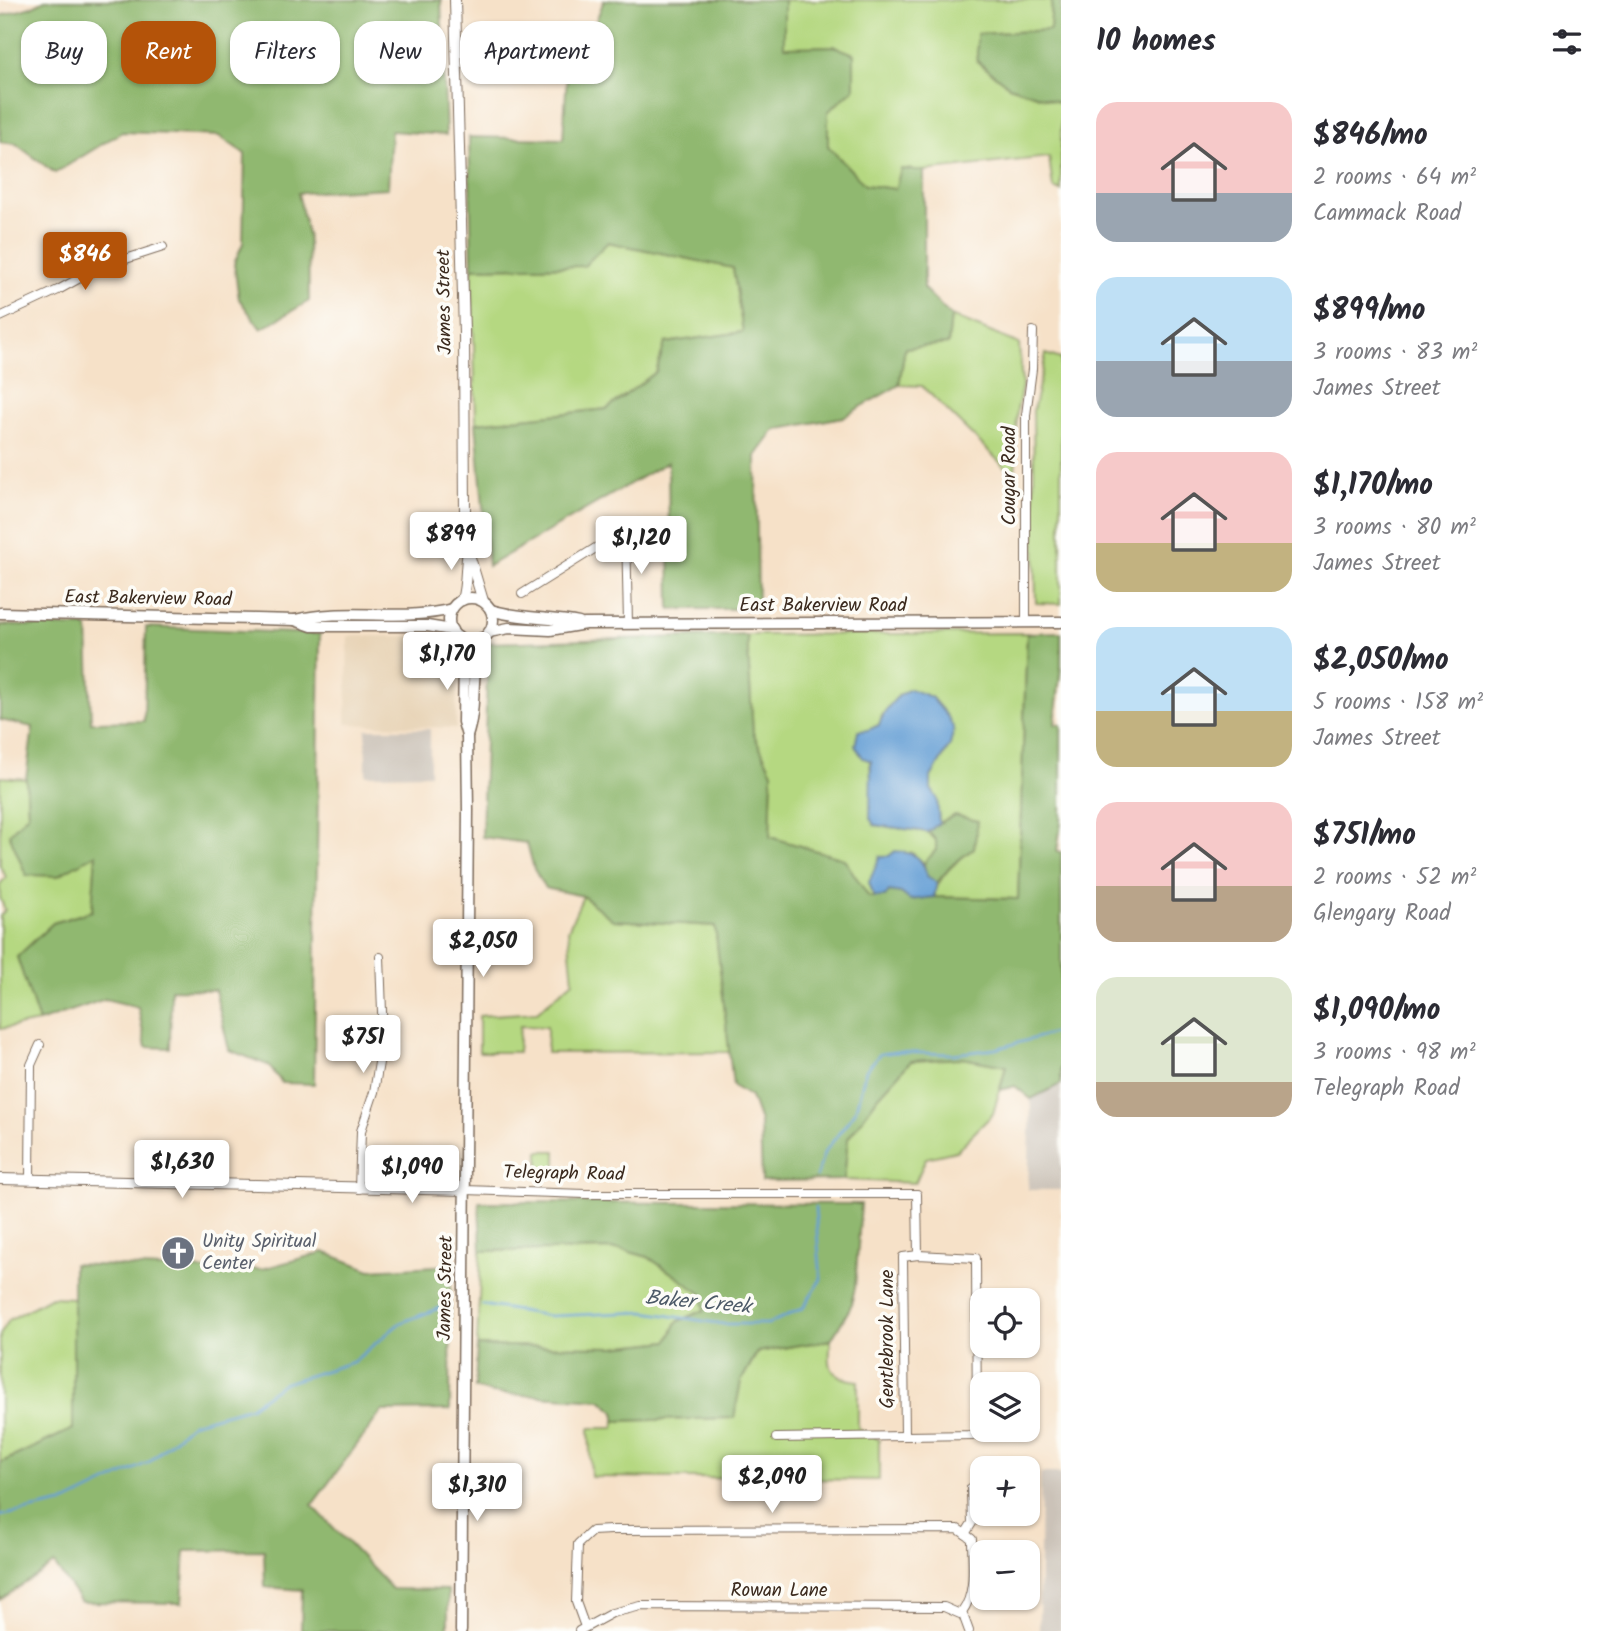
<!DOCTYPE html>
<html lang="en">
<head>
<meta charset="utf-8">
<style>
	body { margin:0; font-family:Kalam,sans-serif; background:#f7f7f7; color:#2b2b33; height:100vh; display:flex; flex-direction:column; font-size:26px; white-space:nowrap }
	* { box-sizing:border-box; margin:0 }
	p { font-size:23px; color:#7c7c81 }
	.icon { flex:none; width:38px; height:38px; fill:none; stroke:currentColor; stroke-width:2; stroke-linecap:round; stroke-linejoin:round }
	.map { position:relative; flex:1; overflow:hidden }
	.sheet { display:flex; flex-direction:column; background:#fff; width:560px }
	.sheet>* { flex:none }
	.hud { position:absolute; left:21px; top:21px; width:665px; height:63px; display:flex; gap:14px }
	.buttons { position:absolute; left:970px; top:1288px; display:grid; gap:14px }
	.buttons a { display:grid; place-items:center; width:70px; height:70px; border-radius:14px; background:#fff; box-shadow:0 2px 5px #0004; font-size:35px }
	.price { position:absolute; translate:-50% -60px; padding:0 16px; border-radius:7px; background:#fff; color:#222; font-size:23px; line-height:46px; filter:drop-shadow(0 2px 4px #0008) }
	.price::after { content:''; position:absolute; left:50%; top:42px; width:21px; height:16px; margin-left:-10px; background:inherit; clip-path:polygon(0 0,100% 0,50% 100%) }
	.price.current { background:#b45309; color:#fff }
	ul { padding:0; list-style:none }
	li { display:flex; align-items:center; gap:21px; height:175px; padding:0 35px }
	li span { display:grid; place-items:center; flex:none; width:196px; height:140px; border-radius:21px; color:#555 }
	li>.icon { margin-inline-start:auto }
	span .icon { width:84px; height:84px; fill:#fffc; stroke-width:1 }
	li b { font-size:30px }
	h2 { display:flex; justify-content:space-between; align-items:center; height:84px; padding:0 35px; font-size:30px }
	.tag { padding:0 24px; border-radius:21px; background:#fff; box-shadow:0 2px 5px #0004; font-size:24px; line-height:63px }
	.tag.current { background:#b45309; color:#fff }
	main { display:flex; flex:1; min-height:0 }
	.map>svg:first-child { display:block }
	.built { fill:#e8d4b7 }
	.industrial { fill:#cbc2b8 }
	.green { fill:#b5d881; stroke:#788150; stroke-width:2 }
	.forest { fill:#90b86f; stroke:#667146; stroke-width:2 }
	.water { fill:#659fd5; stroke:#50647a; stroke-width:2 }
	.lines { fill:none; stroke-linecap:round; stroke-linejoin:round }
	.stream { stroke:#659fd5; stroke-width:2.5 }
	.minor-casing { stroke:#7c6a5a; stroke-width:10 }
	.tertiary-casing { stroke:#7c6a5a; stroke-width:12 }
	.secondary-casing { stroke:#7c6a5a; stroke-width:13 }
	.minor { stroke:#fff; stroke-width:8 }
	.tertiary { stroke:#fff; stroke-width:10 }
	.secondary { stroke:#fff; stroke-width:10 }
	.labels { text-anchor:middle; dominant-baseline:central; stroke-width:7; stroke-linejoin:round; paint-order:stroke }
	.street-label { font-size:19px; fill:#3b2a1e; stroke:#fdfcf7 }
	.worship-label { font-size:19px; fill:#5b616d; stroke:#fdfcf7; text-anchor:start }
	.water-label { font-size:21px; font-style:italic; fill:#4c5967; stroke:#fdfcf7 }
</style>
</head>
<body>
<main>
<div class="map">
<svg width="1061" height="1631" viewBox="0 0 1061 1631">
	<rect width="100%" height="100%" fill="#fdfcf7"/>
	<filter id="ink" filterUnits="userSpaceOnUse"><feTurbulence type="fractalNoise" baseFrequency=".0143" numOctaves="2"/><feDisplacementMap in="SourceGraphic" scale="14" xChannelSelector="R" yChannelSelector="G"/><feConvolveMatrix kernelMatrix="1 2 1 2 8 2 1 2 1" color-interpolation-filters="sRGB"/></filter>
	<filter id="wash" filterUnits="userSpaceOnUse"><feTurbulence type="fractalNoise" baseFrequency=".00686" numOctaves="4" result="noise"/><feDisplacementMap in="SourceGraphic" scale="28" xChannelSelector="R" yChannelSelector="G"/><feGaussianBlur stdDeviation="1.57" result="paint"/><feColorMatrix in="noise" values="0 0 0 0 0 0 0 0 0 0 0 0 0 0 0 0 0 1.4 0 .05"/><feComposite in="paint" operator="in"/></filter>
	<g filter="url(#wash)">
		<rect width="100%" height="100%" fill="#f6e1c8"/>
		<!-- built -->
		<path class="built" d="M348 636H427L449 645 457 659 456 728 346 724Z"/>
		<!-- industrial -->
		<g class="industrial">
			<path d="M366 729H430V774L366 775Z"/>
			<path d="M1061 1084V1190H1028L1031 1099Z"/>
			<path d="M1041 1473H1061V1631H1039Z"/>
		</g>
		<!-- green -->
		<g class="green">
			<path d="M784 0H1052L1050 30 977 34V61L1009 86 1061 103V191L1053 188 1049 157 924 171 902 169 895 189 864 185 828 146V112L834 46 784 48Z"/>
			<path d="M607 242 733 268 743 332 666 343 656 372 607 409 476 423 472 268 584 266Z"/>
			<path d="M951 316 1019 344 1022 386 1017 410 1015 477 922 386 899 385 905 347 948 344Z"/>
			<path d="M1046 354 1061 359V604L1036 603 1033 411Z"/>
			<path d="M1027 633 1018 899 934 897C939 874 956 862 974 848L955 815 939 823 937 798 931 789V777L950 745 948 717 931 697 900 694 882 715 879 725 868 730 874 825 928 832 936 840V851L924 863 911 852 869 882 874 897H869L844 859 770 837 772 772 753 733 747 635Z"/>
			<path d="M0 777 26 779 28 814 57 876 96 853 92 911 53 923 17 957 39 1022 0 1029V916L5 910 0 898V884L6 877 0 866Z"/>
			<path d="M583 896 613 920 715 926 731 1052 547 1053V1027L520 1026 518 1052H479V1016L537 1012 573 981 568 930Z"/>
			<path d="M962 1058 1006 1066 993 1114 956 1151 926 1158 915 1183 844 1180 848 1139 879 1096 911 1061Z"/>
			<rect x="539" y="1151" width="17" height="20"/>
			<path d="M619 1249 648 1257 702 1294 705 1310 677 1322 669 1341 614 1347 477 1346 481 1251Z"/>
			<path d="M51 1297 73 1298V1429L0 1463V1335L9 1320Z"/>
			<path d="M831 1340C827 1367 829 1378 858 1381V1428L879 1440V1480L591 1477 589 1428H614L615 1421 733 1418 741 1381 758 1352Z"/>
		</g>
		<!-- forest -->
		<g class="forest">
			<path d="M45 0H441L446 135 391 131 388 188 298 193 308 237 309 301 261 329 239 299 234 264 243 243 245 154 219 136 122 132 55 173 16 144 0 142V16L31 7Z"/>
			<path d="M604 0H784V47L834 46 854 54V89L828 112V146L865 185 895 189 901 169 924 171V289L951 316 948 344 905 348 899 385 843 417 775 430 756 456 758 609H670L668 462 488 566 476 423 607 409 656 372 665 343 743 332 733 268 608 242 584 266 472 268 469 137 563 139 568 58 593 29Z"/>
			<path d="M1052 0H1061V103L1009 86 977 61V34L1050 30Z"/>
			<path d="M0 625 88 627 91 722 144 721 146 627 320 634 314 1084 282 1083 268 1065 229 1050 215 990 171 989 170 1048 146 1047 138 1007 105 999 39 1022 17 957 53 923 92 911 96 854 57 876 26 875 9 834 28 814 26 779 33 727 0 720Z"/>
			<path d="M1061 632V665L1055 724 1061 725V822L1057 851 1061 852V1084L1031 1099 1015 1086 1000 1090 1006 1066 962 1058 911 1061 879 1096 848 1138 844 1180 762 1181 760 1122 751 1097 733 1086 715 926 613 920 583 896 545 888 534 869 527 843 482 837 488 643 747 635 753 733 772 772 770 837 844 859 869 897H885L889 891 901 893 910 900 934 897 1018 899 1027 633Z"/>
			<path d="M955 815 978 821 974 848 952 865 937 883 926 876 924 863 936 850V840L928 832 939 823Z"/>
			<path d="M479 1202 861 1204 855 1288 850 1308 831 1340 757 1352 741 1381 734 1418 615 1421V1412L601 1400 492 1393 475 1388 477 1346 614 1347 668 1341 677 1322 704 1310 702 1294 648 1257 619 1249 481 1251Z"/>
			<path d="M324 1252 370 1270 451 1265 450 1410 382 1411 312 1505 392 1589 448 1590V1631H301L302 1590 265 1587 264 1550 185 1551 182 1603 81 1602 54 1564 0 1600V1463L73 1429V1264L207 1270 262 1269Z"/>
		</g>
		<!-- water -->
		<g class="water">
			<path d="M910 689 931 697 948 717 954 729 950 745 931 777V789L937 798 939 823 928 832 874 825 870 818 871 761 863 758 855 746 858 731 868 730 879 725C884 710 896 695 910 689Z"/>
			<path d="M895 851C915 853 922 856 927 876L937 883 934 897 910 900 901 893 889 891 885 897H874L869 882 880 856H889Z"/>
		</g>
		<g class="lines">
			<!-- stream -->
			<g class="stream">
				<path d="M816 1177 824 1153 855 1112 866 1070 880 1054 895 1052 953 1054 995 1049 1061 1031"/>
				<path d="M482 1305 550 1316 645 1312 723 1324H768L803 1308 821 1279 815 1208"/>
				<path d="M0 1516 67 1502 149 1462 192 1423 250 1407 282 1384 353 1362 400 1323 445 1306"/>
			</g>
		</g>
	</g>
	<g filter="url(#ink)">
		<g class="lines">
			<!-- minor casing -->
			<g class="minor-casing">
				<g id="minor">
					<path d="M0 317 58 290 98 268 163 247"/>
					<path d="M626 529 628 624"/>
					<path d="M522 594 626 529"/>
					<path d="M1026 622V415L1032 369 1033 331"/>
					<path d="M30 1180 31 1065 40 1045"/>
					<path d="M359 1189 361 1131 374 1092 383 1039 380 957"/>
					<path d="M465 1190 586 1194H917L918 1255 903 1257 905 1436 977 1435 976 1258 918 1255"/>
					<path d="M776 1438 905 1436"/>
					<path d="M965 1534 972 1523 971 1488"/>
					<path d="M962 1612 969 1631"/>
					<path d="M585 1627 576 1602 578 1544 592 1531 611 1530 958 1529 972 1539C972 1562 977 1592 962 1612"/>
					<path d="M579 1631 612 1613 641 1606 944 1607 960 1614 962 1612"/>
				</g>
			</g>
			<!-- tertiary casing -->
			<g class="tertiary-casing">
				<g id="tertiary">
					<path d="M455 0 464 333 465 517 468 551 483 601"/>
					<path d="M462 600C467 583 465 568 468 551"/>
					<path d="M0 1179 465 1190"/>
				</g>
			</g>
			<!-- secondary casing -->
			<g class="secondary-casing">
				<g id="secondary">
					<circle cx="471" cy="620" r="22"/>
					<path d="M491 610C519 619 550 617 579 623"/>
					<path d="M0 613 295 620C346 607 400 622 452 609"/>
					<path d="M295 620 312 626H427L452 630"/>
					<path d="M489 632 509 628 550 630 585 624 1061 622"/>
					<path d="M458 637 464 660 463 722 467 736 468 810 461 1631"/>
					<path d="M467 736C478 704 469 671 482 638"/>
				</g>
			</g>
			<!-- minor -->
			<use href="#minor" class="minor"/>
			<!-- tertiary -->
			<use href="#tertiary" class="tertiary"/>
			<!-- secondary -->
			<use href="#secondary" class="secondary"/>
		</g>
	</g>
	<!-- icons -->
	<defs>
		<g id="church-disc" transform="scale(1.75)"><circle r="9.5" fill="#6b7280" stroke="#fdfcf7"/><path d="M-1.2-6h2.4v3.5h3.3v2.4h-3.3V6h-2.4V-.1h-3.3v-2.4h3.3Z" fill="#fff"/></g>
	</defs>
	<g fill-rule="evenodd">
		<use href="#church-disc" x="178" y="1253"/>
	</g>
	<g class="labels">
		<!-- street labels -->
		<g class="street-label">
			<text transform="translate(445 302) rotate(-91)">James Street</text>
			<text transform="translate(1010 476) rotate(-90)">Cougar Road</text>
			<text transform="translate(148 599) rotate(1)">East Bakerview Road</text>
			<text x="823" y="606">East Bakerview Road</text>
			<text transform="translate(564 1174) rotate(1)">Telegraph Road</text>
			<text transform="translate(446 1288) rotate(-89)">James Street</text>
			<text transform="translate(888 1339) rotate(-90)">Gentlebrook Lane</text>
			<text x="779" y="1591">Rowan Lane</text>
		</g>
		<!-- worship labels -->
		<g class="worship-label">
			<text x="202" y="1242">Unity Spiritual<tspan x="202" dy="22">Center</tspan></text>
		</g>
		<!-- water labels -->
		<g class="water-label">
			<text transform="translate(698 1303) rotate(5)">Baker Creek</text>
		</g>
	</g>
</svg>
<div class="buttons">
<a><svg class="icon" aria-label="locate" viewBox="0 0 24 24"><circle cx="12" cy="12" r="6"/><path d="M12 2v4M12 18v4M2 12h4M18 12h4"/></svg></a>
<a><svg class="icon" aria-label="layers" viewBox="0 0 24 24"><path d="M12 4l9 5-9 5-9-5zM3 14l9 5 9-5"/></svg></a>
<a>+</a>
<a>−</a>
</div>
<b class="price current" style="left:85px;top:292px">$846</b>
<b class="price" style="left:451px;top:572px">$899</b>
<b class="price" style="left:641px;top:576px">$1,120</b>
<b class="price" style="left:447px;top:692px">$1,170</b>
<b class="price" style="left:483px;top:979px">$2,050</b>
<b class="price" style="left:363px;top:1075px">$751</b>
<b class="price" style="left:182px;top:1200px">$1,630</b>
<b class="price" style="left:412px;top:1205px">$1,090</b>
<b class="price" style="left:772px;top:1515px">$2,090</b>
<b class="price" style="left:477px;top:1523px">$1,310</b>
<div class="hud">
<a class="tag">Buy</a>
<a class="tag current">Rent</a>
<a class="tag">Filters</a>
<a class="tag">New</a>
<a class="tag">Apartment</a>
</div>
</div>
<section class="sheet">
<h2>10 homes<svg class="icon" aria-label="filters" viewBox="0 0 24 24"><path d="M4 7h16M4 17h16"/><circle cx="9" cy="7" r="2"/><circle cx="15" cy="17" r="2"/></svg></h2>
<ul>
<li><span style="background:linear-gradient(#f6c9c9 65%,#9aa5b1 0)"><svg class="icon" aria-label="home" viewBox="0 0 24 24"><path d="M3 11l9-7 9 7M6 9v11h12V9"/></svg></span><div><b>$846/mo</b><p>2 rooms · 64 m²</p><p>Cammack Road</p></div></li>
<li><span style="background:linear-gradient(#bfe0f5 60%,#9aa5b1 0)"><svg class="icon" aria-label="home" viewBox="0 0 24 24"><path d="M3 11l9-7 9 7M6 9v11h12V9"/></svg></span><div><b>$899/mo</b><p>3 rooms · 83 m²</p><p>James Street</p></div></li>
<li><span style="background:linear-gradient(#f6c9c9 65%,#c2b280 0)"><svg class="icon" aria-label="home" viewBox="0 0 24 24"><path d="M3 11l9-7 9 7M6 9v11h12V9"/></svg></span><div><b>$1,170/mo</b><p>3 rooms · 80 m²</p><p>James Street</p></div></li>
<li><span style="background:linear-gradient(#bfe0f5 60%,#c2b280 0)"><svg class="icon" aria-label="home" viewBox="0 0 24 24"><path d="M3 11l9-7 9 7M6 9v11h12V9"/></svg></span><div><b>$2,050/mo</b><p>5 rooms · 158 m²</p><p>James Street</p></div></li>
<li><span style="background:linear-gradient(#f6c9c9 60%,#b9a48a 0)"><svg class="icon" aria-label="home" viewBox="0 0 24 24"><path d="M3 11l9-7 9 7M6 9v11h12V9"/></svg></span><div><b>$751/mo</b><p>2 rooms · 52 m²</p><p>Glengary Road</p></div></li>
<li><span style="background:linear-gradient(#dfe7d0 75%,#b9a48a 0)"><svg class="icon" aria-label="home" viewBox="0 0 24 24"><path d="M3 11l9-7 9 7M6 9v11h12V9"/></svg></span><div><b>$1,090/mo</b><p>3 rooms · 98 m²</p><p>Telegraph Road</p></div></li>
</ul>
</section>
</main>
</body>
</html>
